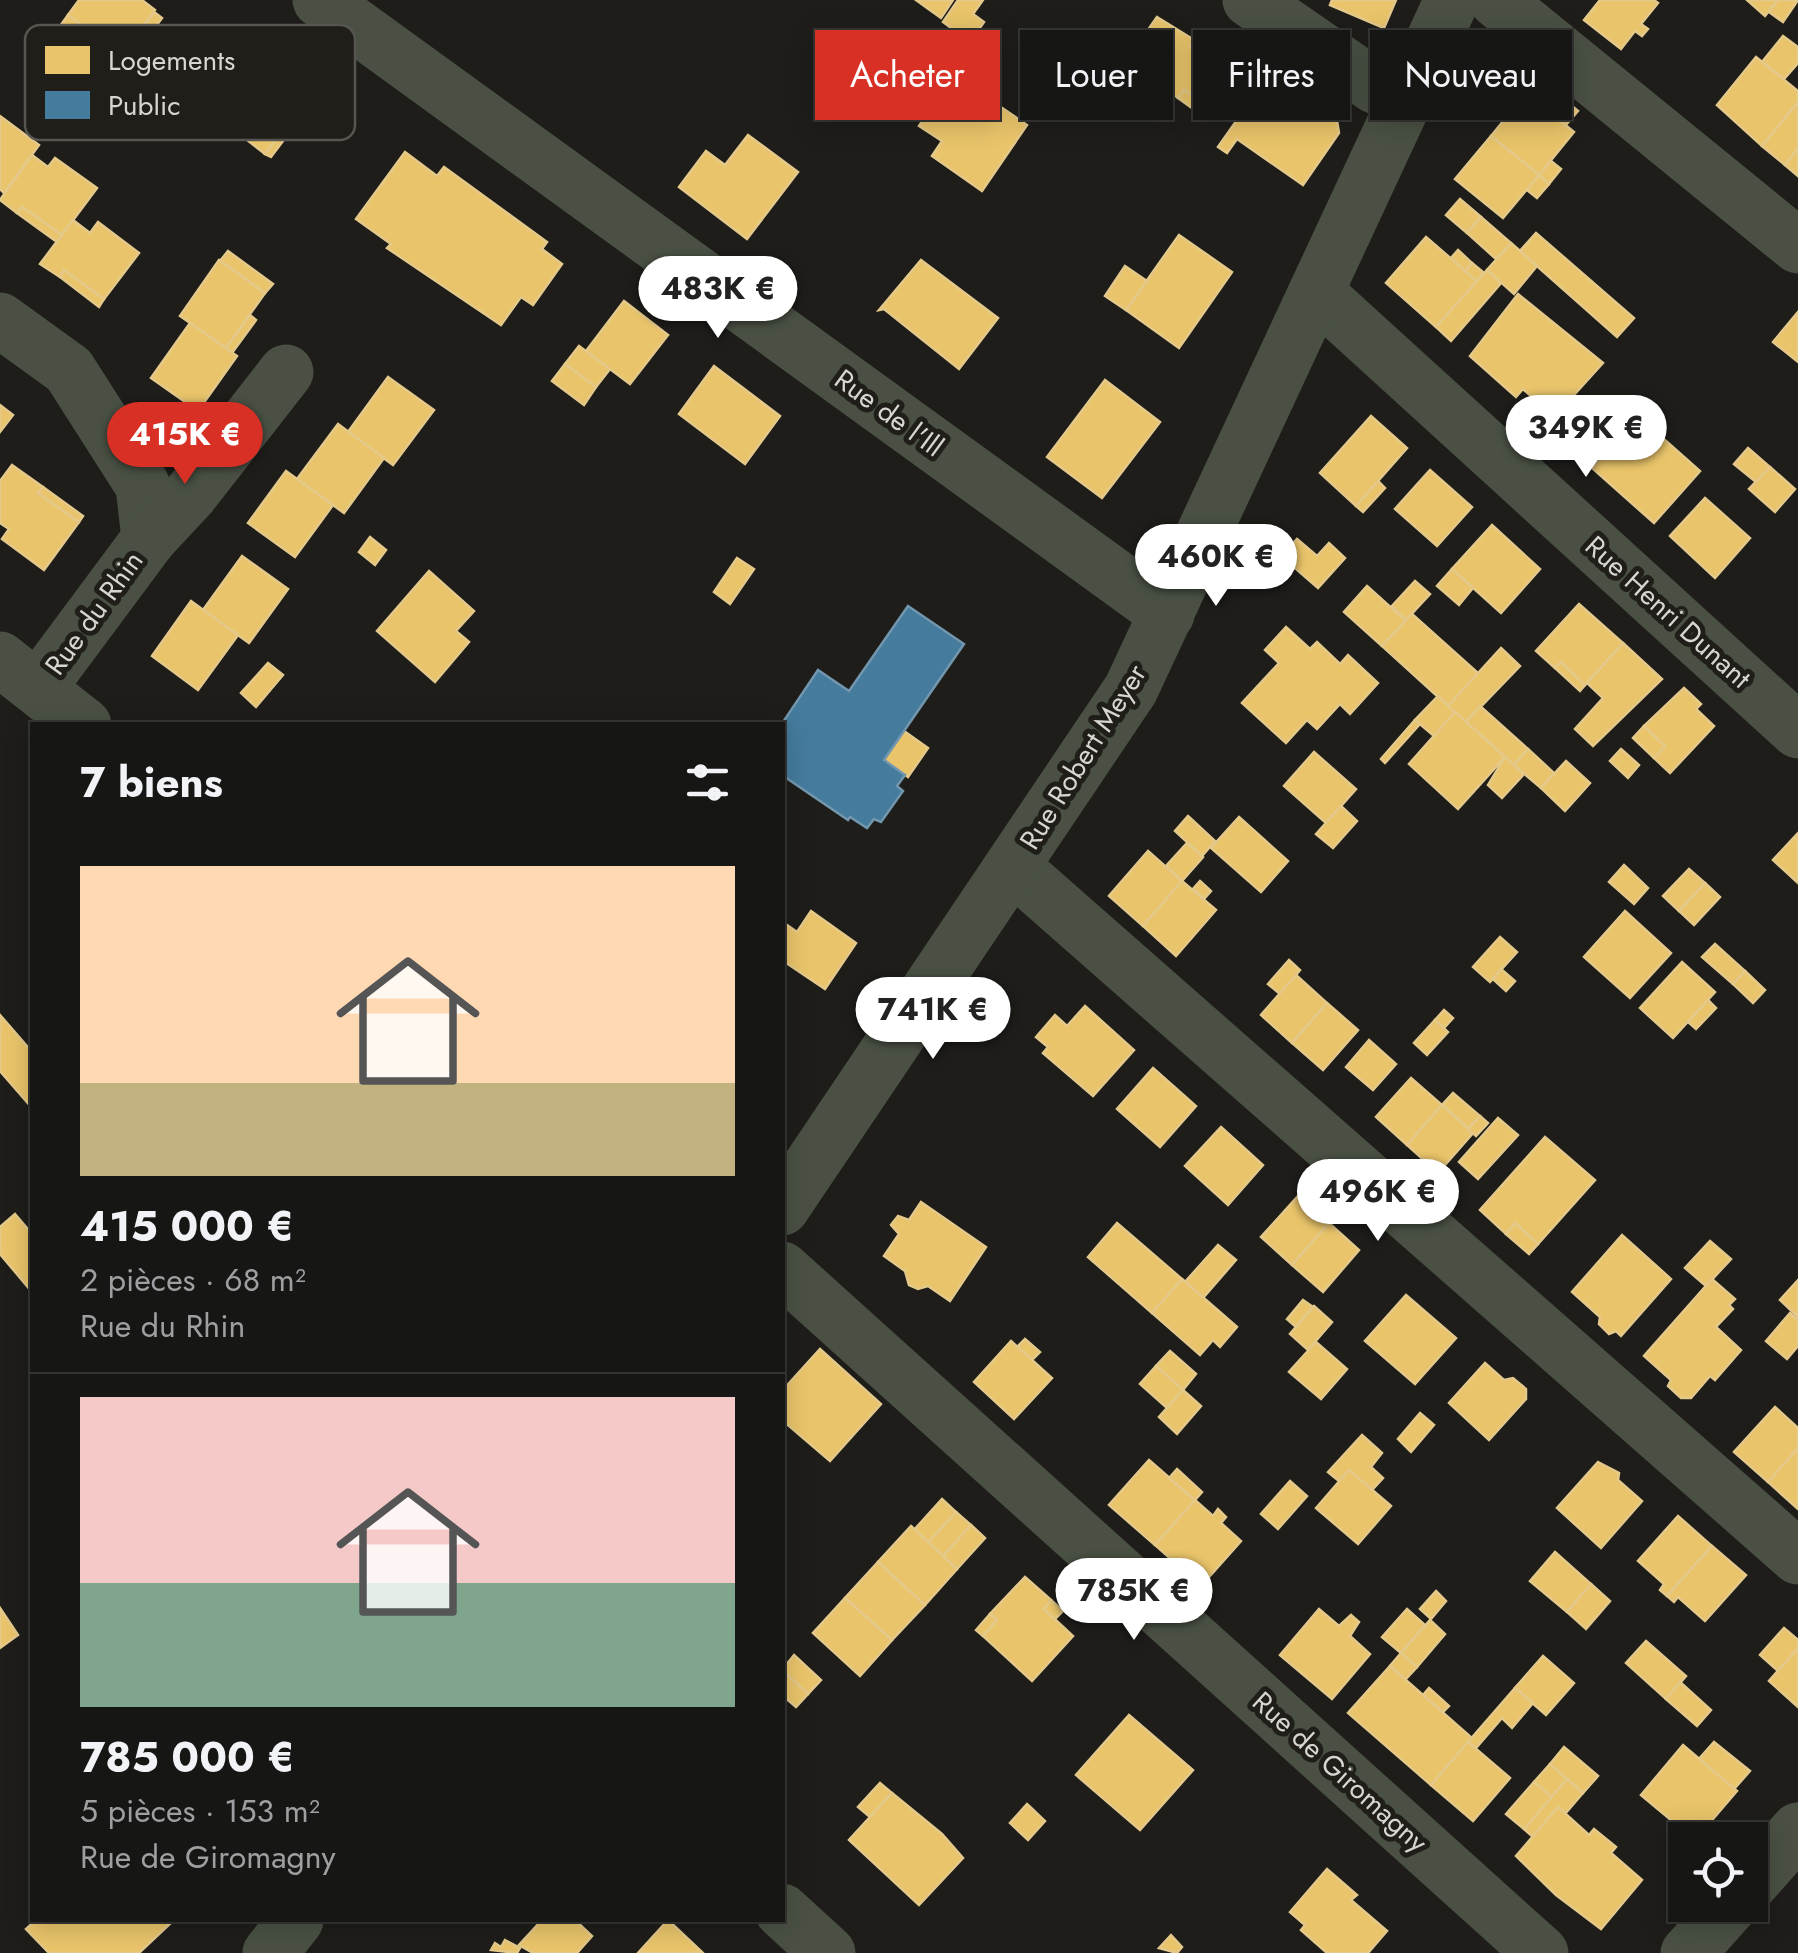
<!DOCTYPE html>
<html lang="fr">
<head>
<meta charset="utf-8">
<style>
	body { margin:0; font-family:Jost,sans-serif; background:#232322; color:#f1f3f6; height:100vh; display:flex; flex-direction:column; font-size:38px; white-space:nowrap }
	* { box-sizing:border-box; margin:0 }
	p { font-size:32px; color:#9e9fa0 }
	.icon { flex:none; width:55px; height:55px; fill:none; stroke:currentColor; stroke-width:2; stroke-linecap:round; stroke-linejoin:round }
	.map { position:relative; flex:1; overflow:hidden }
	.details { position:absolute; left:30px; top:722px; width:755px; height:1200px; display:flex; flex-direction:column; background:#161614; border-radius:0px; box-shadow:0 5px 25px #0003,0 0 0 2px #353534 }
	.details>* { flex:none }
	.guide { position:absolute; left:815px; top:30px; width:832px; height:90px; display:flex; gap:20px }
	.buttons { position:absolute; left:1668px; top:1822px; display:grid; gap:20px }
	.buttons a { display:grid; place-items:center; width:100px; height:100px; border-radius:0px; background:#161614; box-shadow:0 5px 25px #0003,0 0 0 2px #353534; font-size:50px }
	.price { position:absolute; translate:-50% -85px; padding:0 22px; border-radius:35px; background:#fff; color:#222; font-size:32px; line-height:65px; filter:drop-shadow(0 2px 5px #0008) }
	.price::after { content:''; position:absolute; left:50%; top:60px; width:30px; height:22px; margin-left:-15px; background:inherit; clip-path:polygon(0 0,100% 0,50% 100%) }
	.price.on { background:#d93025; color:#fff }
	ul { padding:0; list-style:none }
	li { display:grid; align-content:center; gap:20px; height:530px; padding:0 50px }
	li+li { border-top:2px solid #353534 }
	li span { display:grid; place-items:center; height:310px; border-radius:0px; color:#555 }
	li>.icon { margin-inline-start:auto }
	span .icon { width:180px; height:180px; fill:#fffc; stroke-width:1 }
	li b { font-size:42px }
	h2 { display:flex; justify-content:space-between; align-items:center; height:120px; padding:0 50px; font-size:42px }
	.pill { padding:0 35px; border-radius:0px; background:#161614; box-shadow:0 5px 25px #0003,0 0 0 2px #353534; font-size:35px; line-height:90px }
	.pill.on { background:#d93025; color:#fff }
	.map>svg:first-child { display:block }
	.homes { fill:#e9c46a; stroke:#e4c98a; stroke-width:2.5 }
	.public { fill:#457b9d; stroke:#7196ad; stroke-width:2.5 }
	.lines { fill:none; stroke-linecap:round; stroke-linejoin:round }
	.minor { stroke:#4a5144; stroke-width:55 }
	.labels { text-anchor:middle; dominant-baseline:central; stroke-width:10; stroke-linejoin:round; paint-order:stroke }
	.street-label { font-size:28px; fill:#d7d6d3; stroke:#1f1e19 }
	.key { fill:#1f1e19; stroke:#565551; stroke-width:2.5 }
	.key-label { font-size:28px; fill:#d7d6d3 }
</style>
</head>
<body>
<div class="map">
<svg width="1798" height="1953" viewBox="0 0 1798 1953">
	<rect width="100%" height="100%" fill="#1e1d1a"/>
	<!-- homes -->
	<g class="homes">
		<path d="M79 0H142L155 10 122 55 68 15Z"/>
		<path d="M916 0H953L941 18Z"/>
		<path d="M958 0H983L973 14 984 22 970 42 943 22Z"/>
		<path d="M1332 0H1396L1384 28 1330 5Z"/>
		<path d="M1600 0H1654L1658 3 1641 24 1648 29 1642 36 1635 31 1621 49 1584 20Z"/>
		<path d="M1747 0H1778L1765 16Z"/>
		<path d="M1778 0H1798L1783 22 1769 12Z"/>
		<path d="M154 12 162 18 132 59 124 53Z"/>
		<path d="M68 15 122 55 112 69 58 29Z"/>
		<path d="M1157 17 1194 40 1190 46 1225 70 1202 102 1184 90 1178 98 1129 57Z"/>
		<path d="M1783 36 1798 47V63L1784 79 1762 62Z"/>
		<path d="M1756 57 1798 91V102L1762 146 1717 105Z"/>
		<path d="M273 58 290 71 278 89 301 106 265 154 224 122Z"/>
		<path d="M954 75 1027 125 982 191 932 156 942 141 919 126Z"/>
		<path d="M1290 83 1336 114 1339 133 1303 185 1237 139 1227 153 1218 147 1256 93 1274 105Z"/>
		<path d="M1546 85 1578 111 1565 126 1534 99Z"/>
		<path d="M1184 90 1202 102 1196 111 1178 98Z"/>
		<path d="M1526 93 1574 132 1539 175 1491 136Z"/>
		<path d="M1798 102V148L1785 165 1762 146Z"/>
		<path d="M301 106 307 109 271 157 265 154Z"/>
		<path d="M0 116 39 145 4 193 0 189Z"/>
		<path d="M748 135 798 172 747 239 679 187 706 151 725 165Z"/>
		<path d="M1491 136 1539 175 1503 218 1455 179Z"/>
		<path d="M1798 148V176L1785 165Z"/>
		<path d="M405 152 437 176 444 167 547 242 542 249 562 264 533 305 521 297 501 325 387 248 391 244 356 219Z"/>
		<path d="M32 155 48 167 55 158 97 188 62 235 22 207 17 213 0 200Z"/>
		<path d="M1551 161 1561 169 1549 184 1539 175Z"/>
		<path d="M1539 175 1549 184 1537 198 1527 190Z"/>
		<path d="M1460 199 1481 217 1467 233 1446 215Z"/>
		<path d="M22 207 62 235 57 242 17 213Z"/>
		<path d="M1481 217 1511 243 1496 259 1467 233Z"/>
		<path d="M73 220 90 233 98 222 139 253 104 299 64 270 60 277 40 264Z"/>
		<path d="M1536 233 1634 318 1617 337 1520 251Z"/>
		<path d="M1179 235 1232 272 1179 348 1126 310Z"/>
		<path d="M1426 237 1477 281 1436 327 1386 283Z"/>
		<path d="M1511 243 1537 266 1514 294 1487 270Z"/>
		<path d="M1458 250 1472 263 1465 271 1451 258Z"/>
		<path d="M228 251 273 284 265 293 220 261Z"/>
		<path d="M219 260 265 293 226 348 180 316Z"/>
		<path d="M921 260 998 318 959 369 884 309 879 310Z"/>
		<path d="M1472 263 1484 273 1477 281 1465 271Z"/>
		<path d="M1125 266 1147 281 1126 310 1105 296Z"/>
		<path d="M64 270 104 299 99 307 60 277Z"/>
		<path d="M1487 270 1501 283 1451 341 1436 327Z"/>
		<path d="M1518 294 1603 363 1554 417 1523 389 1516 397 1470 356Z"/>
		<path d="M624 301 668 335 630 384 586 351Z"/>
		<path d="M1798 312V362L1773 342Z"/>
		<path d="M250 315 256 320 232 353 226 348Z"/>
		<path d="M190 323 237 356 198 411 151 378Z"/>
		<path d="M579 346 610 369 596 387 565 364Z"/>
		<path d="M565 364 596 387 584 405 552 381Z"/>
		<path d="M714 366 780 416 745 464 679 414Z"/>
		<path d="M388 377 434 410 393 465 348 432Z"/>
		<path d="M1105 380 1160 422 1102 498 1047 457Z"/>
		<path d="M0 405 13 415 0 432Z"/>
		<path d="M1371 416 1407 448 1356 506 1320 473Z"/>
		<path d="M1638 416 1633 425 1649 440 1656 432 1700 471 1654 523 1592 468Z"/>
		<path d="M1640 417 1656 432 1649 440 1633 425Z"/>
		<path d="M338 424 384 458 344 513 297 479Z"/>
		<path d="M1748 448 1770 467 1756 482 1734 464Z"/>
		<path d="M12 465 43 487 38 493 79 522 44 570 2 539 9 529 0 523V481Z"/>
		<path d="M1770 467 1795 489 1775 512 1749 489Z"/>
		<path d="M1430 470 1472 507 1437 546 1395 509Z"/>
		<path d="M286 471 333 505 295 557 248 523Z"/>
		<path d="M1378 481 1385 488 1363 512 1356 506Z"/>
		<path d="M43 487 83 516 79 522 38 493Z"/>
		<path d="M1705 498 1750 538 1715 578 1670 536Z"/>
		<path d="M1492 525 1540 569 1501 613 1452 569Z"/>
		<path d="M370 537 386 550 375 565 359 552Z"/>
		<path d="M1297 539 1317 556 1329 543 1345 558 1318 588 1281 556Z"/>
		<path d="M242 556 288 589 249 643 203 610Z"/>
		<path d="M737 558 754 569 730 604 714 592Z"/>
		<path d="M1452 569 1473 588 1459 605 1437 586Z"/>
		<path d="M429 571 474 611 456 631 469 642 435 682 377 631Z"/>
		<path d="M1415 581 1430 594 1406 620 1392 606Z"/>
		<path d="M1367 586 1406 621 1382 646 1344 612Z"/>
		<path d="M191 601 238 635 198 690 152 656Z"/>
		<path d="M1579 604 1623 643 1585 685 1561 662 1555 668 1536 651Z"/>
		<path d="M1412 614 1478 673 1448 706 1382 646Z"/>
		<path d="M1286 627 1310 649 1317 642 1340 664 1348 655 1378 683 1350 714 1340 704 1317 729 1307 720 1286 743 1242 703 1279 663 1265 650Z"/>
		<path d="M1623 643 1662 679 1593 746 1575 729 1603 698 1587 683Z"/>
		<path d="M1501 648 1520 666 1466 722 1448 706Z"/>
		<path d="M1561 662 1585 685 1580 691 1555 668Z"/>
		<path d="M268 663 283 675 256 707 241 693Z"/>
		<path d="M1684 688 1701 704 1696 709 1714 726 1670 773 1654 758 1665 746 1644 726Z"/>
		<path d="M1438 696 1455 712 1434 736 1415 720Z"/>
		<path d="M1480 706 1528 749 1514 765 1466 722Z"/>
		<path d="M1455 712 1505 757 1458 809 1409 764Z"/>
		<path d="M1415 720 1420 724 1385 763 1381 759Z"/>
		<path d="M1644 726 1665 746 1654 758 1633 738Z"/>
		<path d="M904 731 928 748 908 777 884 760Z"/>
		<path d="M1528 749 1554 773 1541 788 1514 765Z"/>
		<path d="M1621 749 1639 765 1628 778 1610 761Z"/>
		<path d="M1314 752 1356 789 1326 823 1284 786Z"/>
		<path d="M1505 757 1524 774 1502 798 1488 785Z"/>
		<path d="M1566 761 1590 783 1565 811 1541 788Z"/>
		<path d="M1341 806 1357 821 1333 848 1316 834Z"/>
		<path d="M1188 816 1215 841 1202 856 1175 831Z"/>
		<path d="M1239 817 1288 861 1261 892 1211 848Z"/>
		<path d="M1798 833V883L1773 860Z"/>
		<path d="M1187 843 1203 857 1182 881 1166 866Z"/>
		<path d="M1148 851 1182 881 1143 926 1109 896Z"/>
		<path d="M1624 865 1648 888 1634 904 1609 882Z"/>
		<path d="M1689 869 1705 883 1679 911 1663 896Z"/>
		<path d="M1182 881 1216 910 1176 956 1143 926Z"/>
		<path d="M1200 881 1211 891 1204 899 1193 889Z"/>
		<path d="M1705 883 1720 897 1694 925 1679 911Z"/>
		<path d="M811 911 856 943 825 989 782 960V932L787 925 797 932Z"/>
		<path d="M1625 911 1671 953 1630 998 1584 957Z"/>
		<path d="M1500 937 1517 952 1490 982 1473 967Z"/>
		<path d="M1715 944 1745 971 1733 984 1702 957Z"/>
		<path d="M1289 960 1300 970 1280 994 1268 984Z"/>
		<path d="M1682 962 1715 992 1673 1038 1640 1008Z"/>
		<path d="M1501 969 1515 981 1506 991 1493 979Z"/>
		<path d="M1745 971 1765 990 1753 1003 1733 984Z"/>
		<path d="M1296 975 1327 1003 1292 1043 1261 1015Z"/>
		<path d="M1708 1000 1716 1008 1696 1029 1688 1022Z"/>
		<path d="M1327 1003 1358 1030 1323 1070 1292 1043Z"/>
		<path d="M1085 1006 1134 1050 1093 1096 1043 1053 1048 1047 1036 1037 1055 1015 1067 1026Z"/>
		<path d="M1444 1010 1453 1018 1444 1028 1435 1020Z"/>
		<path d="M0 1015 32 1052V1108L0 1071Z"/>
		<path d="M1435 1020 1448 1032 1427 1055 1414 1043Z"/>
		<path d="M1369 1040 1396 1064 1373 1090 1346 1067Z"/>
		<path d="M1153 1068 1196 1106 1160 1147 1117 1109Z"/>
		<path d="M1411 1078 1442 1105 1407 1145 1376 1117Z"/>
		<path d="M1453 1093 1480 1116 1468 1129 1442 1105Z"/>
		<path d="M1442 1105 1473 1133 1438 1173 1407 1145Z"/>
		<path d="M1480 1116 1488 1123 1476 1136 1468 1129Z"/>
		<path d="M1498 1118 1518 1135 1478 1179 1459 1162Z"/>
		<path d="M1221 1127 1263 1165 1228 1205 1185 1166Z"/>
		<path d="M1545 1137 1595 1180 1538 1244 1515 1223 1506 1234 1480 1210Z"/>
		<path d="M1298 1196 1329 1223 1292 1265 1261 1237Z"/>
		<path d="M921 1202 986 1247 950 1301 928 1286 918 1289 909 1285 905 1271 884 1256 899 1234 891 1225 898 1216 909 1220Z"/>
		<path d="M15 1214 32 1234V1292L0 1254V1227Z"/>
		<path d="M1117 1223 1182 1279 1152 1313 1088 1257Z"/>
		<path d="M1329 1223 1359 1250 1323 1292 1292 1265Z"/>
		<path d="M1515 1223 1538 1244 1529 1254 1506 1234Z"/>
		<path d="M1622 1235 1671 1279 1621 1336 1616 1331 1609 1334 1599 1324 1600 1317 1572 1292Z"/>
		<path d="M1710 1241 1731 1259 1706 1286 1685 1268Z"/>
		<path d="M1218 1245 1236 1260 1203 1298 1185 1282Z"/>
		<path d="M1182 1279 1237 1327 1220 1347 1213 1340 1200 1355 1152 1313Z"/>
		<path d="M1712 1279 1735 1299 1729 1305 1733 1309 1716 1327 1741 1350 1715 1380 1710 1376 1691 1398H1681L1668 1386 1671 1380 1644 1356Z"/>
		<path d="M1798 1280V1317L1780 1300Z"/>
		<path d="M1406 1295 1456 1338 1415 1384 1365 1341Z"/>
		<path d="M1303 1300 1313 1307 1296 1327 1287 1319Z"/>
		<path d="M1314 1306 1332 1322 1308 1350 1290 1334Z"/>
		<path d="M1790 1313 1798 1320V1346L1787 1359 1766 1341Z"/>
		<path d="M1025 1339 1040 1352 1032 1360 1017 1347Z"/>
		<path d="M1011 1341 1052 1378 1014 1419 974 1382Z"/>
		<path d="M1316 1342 1347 1369 1321 1399 1289 1372Z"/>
		<path d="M820 1349 881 1404 830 1461 782 1420V1391Z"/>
		<path d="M1170 1351 1196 1374 1183 1390 1156 1366Z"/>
		<path d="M1485 1363 1504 1380 1513 1378 1526 1389V1399L1489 1440 1449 1403Z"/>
		<path d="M1156 1366 1183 1390 1167 1408 1140 1384Z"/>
		<path d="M1183 1390 1201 1406 1177 1434 1159 1417Z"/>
		<path d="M1775 1407 1798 1428V1448L1768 1482 1734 1452Z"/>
		<path d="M1420 1413 1434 1425 1411 1452 1398 1439Z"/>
		<path d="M1362 1435 1382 1453 1371 1467 1383 1478 1372 1490 1349 1470 1339 1481 1328 1472Z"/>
		<path d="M1798 1448V1509L1768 1482Z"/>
		<path d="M1149 1460 1195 1500 1155 1545 1109 1505Z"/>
		<path d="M1598 1462 1619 1473 1618 1480 1642 1501 1601 1548 1557 1508Z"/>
		<path d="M1177 1469 1202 1492 1195 1500 1169 1478Z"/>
		<path d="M1349 1470 1391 1506 1358 1544 1316 1508Z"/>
		<path d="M1290 1481 1307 1496 1278 1529 1261 1514Z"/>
		<path d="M942 1499 956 1512 928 1543 914 1530Z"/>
		<path d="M1195 1500 1213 1516 1218 1509 1226 1517 1221 1523 1241 1541 1201 1586 1155 1545Z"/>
		<path d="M956 1512 971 1525 943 1556 928 1543Z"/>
		<path d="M1678 1516 1712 1546 1667 1596 1660 1590 1664 1584 1638 1561Z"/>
		<path d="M971 1525 985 1538 957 1569 943 1556Z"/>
		<path d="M911 1526 957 1569 925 1605 878 1562Z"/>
		<path d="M1712 1546 1746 1575 1705 1621 1678 1597 1674 1602 1667 1596Z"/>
		<path d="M1555 1552 1591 1584 1567 1612 1530 1581Z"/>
		<path d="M878 1562 925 1605 892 1640 845 1598Z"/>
		<path d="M1025 1577 1051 1600 1044 1609 1073 1636 1032 1681 983 1636 997 1620 990 1614Z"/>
		<path d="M1591 1584 1610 1601 1586 1629 1567 1612Z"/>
		<path d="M1436 1591 1446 1601 1431 1619 1420 1609Z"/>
		<path d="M845 1598 892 1640 860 1676 813 1633Z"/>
		<path d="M1051 1600 1063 1611 1055 1619 1044 1609Z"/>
		<path d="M0 1608 18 1635 0 1648Z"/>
		<path d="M1319 1609 1339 1626 1351 1615 1359 1622 1350 1636 1370 1654 1332 1699 1280 1655Z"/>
		<path d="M1407 1609 1425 1625 1401 1653 1382 1637Z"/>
		<path d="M990 1614 997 1620 983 1636 976 1630Z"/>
		<path d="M1430 1620 1445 1634 1417 1667 1401 1653Z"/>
		<path d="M1784 1628 1798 1640V1648L1778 1671 1760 1655Z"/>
		<path d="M1646 1641 1686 1676 1666 1699 1626 1663Z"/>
		<path d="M1798 1648V1707L1769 1681Z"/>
		<path d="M1401 1653 1417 1667 1405 1680 1390 1666Z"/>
		<path d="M794 1655 821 1680 808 1694 782 1670Z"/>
		<path d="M1543 1656 1574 1683 1546 1715 1515 1688Z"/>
		<path d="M1390 1666 1472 1738 1431 1785 1348 1713Z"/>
		<path d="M782 1670 808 1694 796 1707 782 1695Z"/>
		<path d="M1680 1682 1711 1710 1697 1726 1666 1699Z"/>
		<path d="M1429 1688 1449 1706 1443 1712 1423 1695Z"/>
		<path d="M1515 1688 1533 1703 1512 1728 1502 1718 1476 1748 1468 1742Z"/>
		<path d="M1129 1715 1193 1770 1140 1830 1076 1775Z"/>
		<path d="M1468 1742 1510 1778 1473 1821 1431 1785Z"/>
		<path d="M1714 1742 1750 1771 1734 1789 1699 1759Z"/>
		<path d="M1683 1745 1737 1791 1695 1840 1641 1795Z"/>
		<path d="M1564 1747 1598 1776 1583 1793 1550 1764Z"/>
		<path d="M1550 1764 1567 1779 1552 1797 1534 1782Z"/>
		<path d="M1567 1779 1583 1793 1565 1814 1558 1807 1533 1837 1524 1829Z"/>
		<path d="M1534 1782 1552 1797 1524 1829 1506 1814Z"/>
		<path d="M880 1783 892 1793 870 1817 858 1807Z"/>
		<path d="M892 1793 942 1834 963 1858 919 1905 849 1840Z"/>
		<path d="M1027 1804 1045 1821 1028 1840 1010 1823Z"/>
		<path d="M1558 1807 1589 1835 1594 1829 1616 1847 1611 1853 1642 1880 1601 1929 1556 1895 1516 1856Z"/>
		<path d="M1327 1869 1357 1895 1351 1900 1387 1931 1368 1953H1327L1301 1930 1305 1925 1290 1912Z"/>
		<path d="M36 1920H174L139 1953H49L26 1929Z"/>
		<path d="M542 1920H575L592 1936 577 1953H533L519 1945Z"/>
		<path d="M668 1920 703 1953H638Z"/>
		<path d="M1171 1935 1182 1947 1177 1953 1159 1948Z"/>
		<path d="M505 1940 520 1948 517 1953 491 1950 495 1943 501 1947Z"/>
	</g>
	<!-- public -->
	<path class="public" d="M908 606 964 644 884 760 905 775 897 786 903 791 881 822 874 819 867 828 850 817 848 820 782 775 781 725 818 670 849 691Z"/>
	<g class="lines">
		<!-- minor -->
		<g class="minor">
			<path d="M320 0 1167 614"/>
			<path d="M1250 0 1373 85 1407 101"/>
			<path d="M1496 0 1798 246"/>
			<path d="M1316 292 1798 731"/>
			<path d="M0 320 69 370 143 486 149 539 39 687"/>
			<path d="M149 539 190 495 286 372"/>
			<path d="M0 659 84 725"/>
			<path d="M1014 868 1798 1557"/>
			<path d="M782 1208 1131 689 1452 0"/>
			<path d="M782 1269 1541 1953"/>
			<path d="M1750 1884 1798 1830"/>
			<path d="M782 1911 828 1953"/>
			<path d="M270 1953 296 1920"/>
			<path d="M1688 1953 1731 1905"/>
		</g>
	</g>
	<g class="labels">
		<!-- street labels -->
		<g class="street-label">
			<text transform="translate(889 413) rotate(36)">Rue de l'Ill</text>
			<text transform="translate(1668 612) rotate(42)">Rue Henri Dunant</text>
			<text transform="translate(94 613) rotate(-54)">Rue du Rhin</text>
			<text transform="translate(1083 757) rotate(-58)">Rue Robert Meyer</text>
			<text transform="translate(1340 1772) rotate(42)">Rue de Giromagny</text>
		</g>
	</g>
	<!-- legend -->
	<rect x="25" y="25" width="330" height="115" rx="15" class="key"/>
	<rect x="45" y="46" width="45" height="28" fill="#e9c46a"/>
	<rect x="45" y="91" width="45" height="28" fill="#457b9d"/>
	<g class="key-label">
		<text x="108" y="70">Logements</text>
		<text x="108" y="115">Public</text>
	</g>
</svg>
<div class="buttons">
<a><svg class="icon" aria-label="locate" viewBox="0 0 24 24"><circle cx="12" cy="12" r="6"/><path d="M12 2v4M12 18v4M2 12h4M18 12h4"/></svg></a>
</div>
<b class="price" style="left:718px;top:341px">483K €</b>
<b class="price" style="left:1586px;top:480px">349K €</b>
<b class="price on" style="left:185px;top:487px">415K €</b>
<b class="price" style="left:1216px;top:609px">460K €</b>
<b class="price" style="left:933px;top:1062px">741K €</b>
<b class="price" style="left:1378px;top:1244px">496K €</b>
<b class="price" style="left:1134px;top:1643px">785K €</b>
<div class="guide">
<a class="pill on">Acheter</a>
<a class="pill">Louer</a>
<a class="pill">Filtres</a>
<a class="pill">Nouveau</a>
</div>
<section class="details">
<h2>7 biens<svg class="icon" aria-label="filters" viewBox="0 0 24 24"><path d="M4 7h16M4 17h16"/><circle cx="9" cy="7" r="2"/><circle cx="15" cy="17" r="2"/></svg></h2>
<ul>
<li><span style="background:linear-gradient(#ffd9b3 70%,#c2b280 0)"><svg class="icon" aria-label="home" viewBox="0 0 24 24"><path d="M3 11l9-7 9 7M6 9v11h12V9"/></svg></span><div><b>415 000 €</b><p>2 pièces · 68 m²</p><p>Rue du Rhin</p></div></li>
<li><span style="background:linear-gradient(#f6c9c9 60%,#7fa58c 0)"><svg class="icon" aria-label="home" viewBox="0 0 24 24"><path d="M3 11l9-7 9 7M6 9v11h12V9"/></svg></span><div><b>785 000 €</b><p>5 pièces · 153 m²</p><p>Rue de Giromagny</p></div></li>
</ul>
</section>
</div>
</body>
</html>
